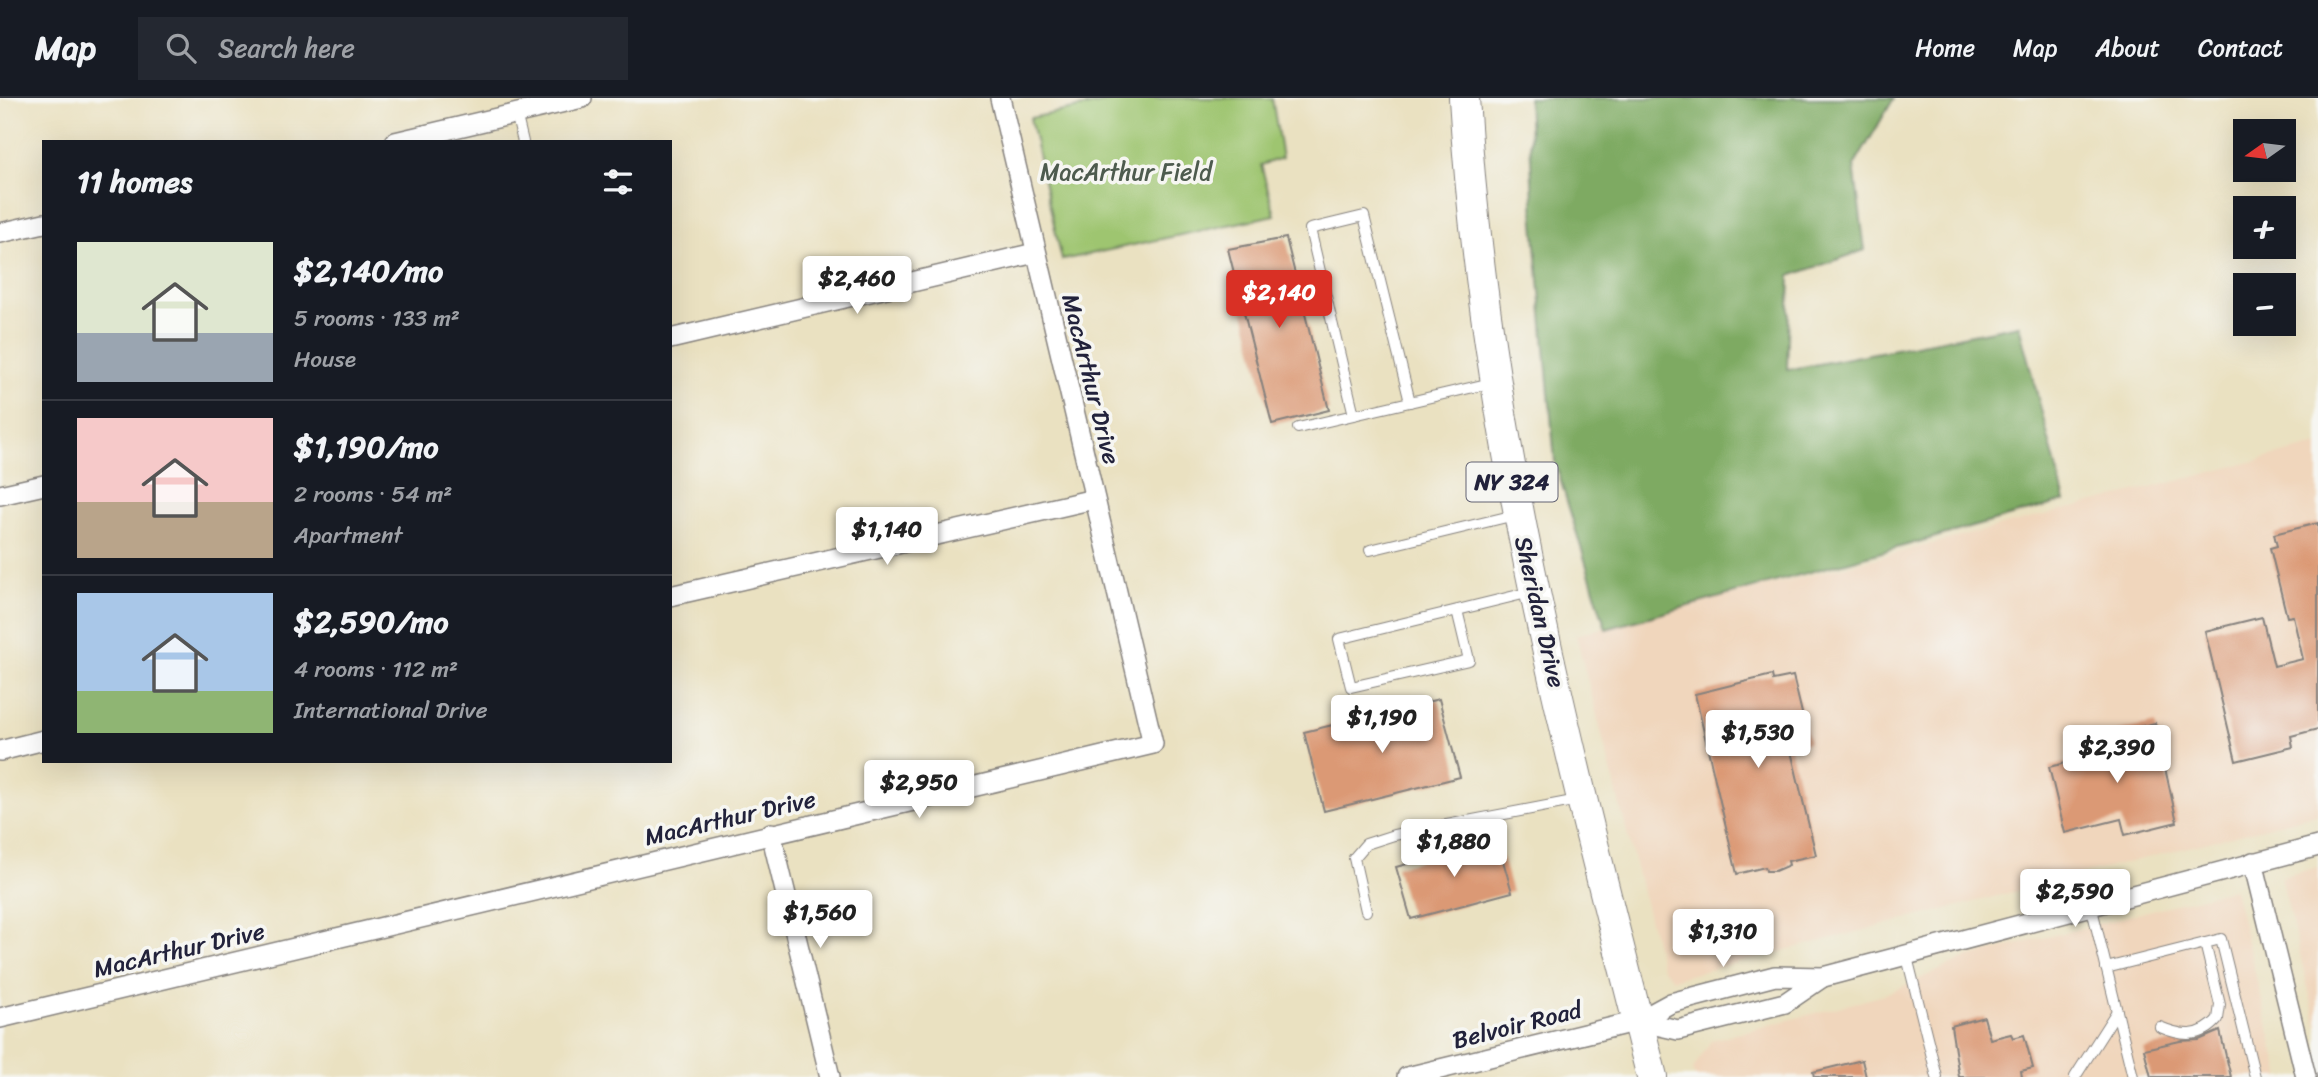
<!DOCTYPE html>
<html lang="en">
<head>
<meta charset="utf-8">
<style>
	body { margin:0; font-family:Sriracha,sans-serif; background:#242831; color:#f1f3f6; height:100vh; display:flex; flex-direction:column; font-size:26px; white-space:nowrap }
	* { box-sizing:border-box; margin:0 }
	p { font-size:23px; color:#9ea1a6 }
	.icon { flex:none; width:38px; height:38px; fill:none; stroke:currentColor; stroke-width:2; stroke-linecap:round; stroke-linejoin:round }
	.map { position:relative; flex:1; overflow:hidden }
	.drawer { position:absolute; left:42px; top:42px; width:630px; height:623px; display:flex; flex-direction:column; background:#171b24; border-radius:0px; box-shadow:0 7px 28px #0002 }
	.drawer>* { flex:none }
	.needle { width:46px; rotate:256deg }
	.tools { position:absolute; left:2233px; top:21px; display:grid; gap:14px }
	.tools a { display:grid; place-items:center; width:63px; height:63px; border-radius:0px; background:#171b24; box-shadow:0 7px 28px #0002; font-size:35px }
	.price { position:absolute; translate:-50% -60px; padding:0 16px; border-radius:7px; background:#fff; color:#222; font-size:23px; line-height:46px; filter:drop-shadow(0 2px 4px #0008) }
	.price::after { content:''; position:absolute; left:50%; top:42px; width:21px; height:16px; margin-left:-10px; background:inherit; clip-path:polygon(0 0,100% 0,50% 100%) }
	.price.current { background:#d93025; color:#fff }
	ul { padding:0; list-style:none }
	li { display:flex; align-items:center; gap:21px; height:175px; padding:0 35px }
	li+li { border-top:2px solid #363941 }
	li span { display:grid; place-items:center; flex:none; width:196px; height:140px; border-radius:0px; color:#555 }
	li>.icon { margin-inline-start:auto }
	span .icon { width:84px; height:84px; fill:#fffc; stroke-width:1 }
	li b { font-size:30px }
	h2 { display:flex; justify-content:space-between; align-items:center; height:84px; padding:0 35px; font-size:30px }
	header { display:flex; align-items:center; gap:42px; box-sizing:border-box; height:98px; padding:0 35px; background:#171b24; border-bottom:2px solid #363941 }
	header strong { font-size:33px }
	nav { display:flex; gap:38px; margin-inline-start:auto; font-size:24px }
	.search { width:490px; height:63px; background:#242831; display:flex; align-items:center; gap:18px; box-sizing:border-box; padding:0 24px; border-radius:0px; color:#9ea1a6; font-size:26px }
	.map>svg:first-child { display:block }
	.built { fill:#f0d6bc }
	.green { fill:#9ec570; stroke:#607456; stroke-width:2 }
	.forest { fill:#7eaa62; stroke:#50664e; stroke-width:2 }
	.building { fill:#db9974 }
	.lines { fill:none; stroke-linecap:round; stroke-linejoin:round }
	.lane-casing { stroke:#86827e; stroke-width:12 }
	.street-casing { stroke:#86827e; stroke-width:22 }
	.primary-casing { stroke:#86827e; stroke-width:32 }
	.lane { stroke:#fff; stroke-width:10 }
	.street { stroke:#fff; stroke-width:19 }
	.primary { stroke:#fff; stroke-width:30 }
	.labels { text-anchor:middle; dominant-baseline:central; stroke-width:7; stroke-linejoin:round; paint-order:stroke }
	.shield { fill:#f6f6f2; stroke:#626272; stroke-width:2 }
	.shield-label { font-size:23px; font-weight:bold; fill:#22223b }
	.park-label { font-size:24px; fill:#4d5b4e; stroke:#f6f6f2 }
	.street-label { font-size:24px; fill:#22223b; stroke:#f6f6f2 }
</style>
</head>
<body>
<header>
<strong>Map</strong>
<div class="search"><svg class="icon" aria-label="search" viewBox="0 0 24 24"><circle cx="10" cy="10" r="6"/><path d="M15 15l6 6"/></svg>Search here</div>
<nav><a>Home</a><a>Map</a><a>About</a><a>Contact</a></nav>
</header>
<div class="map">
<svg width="2318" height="979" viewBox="0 0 2318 979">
	<rect width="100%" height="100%" fill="#f6f6f2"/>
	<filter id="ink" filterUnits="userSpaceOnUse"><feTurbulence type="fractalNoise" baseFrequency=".0143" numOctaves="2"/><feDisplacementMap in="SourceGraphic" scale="14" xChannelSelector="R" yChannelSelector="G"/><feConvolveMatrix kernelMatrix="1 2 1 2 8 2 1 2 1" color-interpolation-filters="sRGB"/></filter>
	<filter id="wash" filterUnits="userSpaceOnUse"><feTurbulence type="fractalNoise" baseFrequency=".00686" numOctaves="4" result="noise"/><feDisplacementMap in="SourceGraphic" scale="28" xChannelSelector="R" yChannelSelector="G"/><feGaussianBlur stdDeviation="1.57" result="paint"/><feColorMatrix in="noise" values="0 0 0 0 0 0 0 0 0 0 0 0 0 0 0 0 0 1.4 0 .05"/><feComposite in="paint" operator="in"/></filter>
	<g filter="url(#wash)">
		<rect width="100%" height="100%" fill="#eae1c1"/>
		<!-- built -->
		<g class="built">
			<path d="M2318 347V716L1673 881 1662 870 1576 537Z"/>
			<path d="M2318 769V931L2281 779Z"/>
			<path d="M2234 791 2281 979H1695L1693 971 1712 942 1881 898 1969 859Z"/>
		</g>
		<!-- green -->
		<path class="green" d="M1127 0H1272L1282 60 1261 67 1275 117 1062 162 1030 20Z"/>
		<!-- forest -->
		<path class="forest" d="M1528 0H1894L1854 68 1865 152 1790 178 1787 272 2019 227 2065 403 1606 531 1555 364 1534 125Z"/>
		<g id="blocks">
			<!-- building -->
			<g class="building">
				<path d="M1286 140 1329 312 1272 326 1228 151Z"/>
				<path d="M2318 425V631L2291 638 2293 649 2236 663 2205 533 2262 519 2274 568 2303 561 2293 518 2287 519 2270 450 2277 448 2274 436Z"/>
				<path d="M1772 577 1773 582 1793 578 1809 644 1790 649 1816 757 1788 763 1789 767 1775 773H1766L1765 769 1737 776 1695 596Z"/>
				<path d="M1439 601 1460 679 1324 713 1304 634Z"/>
				<path d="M2155 625 2177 724 2125 737 2121 721 2065 735 2049 669 2104 656 2100 638Z"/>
				<path d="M1497 742 1512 794 1411 821 1396 769Z"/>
				<path d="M1984 919 1990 941 2011 936 2013 940 2024 937 2033 970 2021 973 2022 979H1959L1951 928Z"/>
				<path d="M2220 933 2231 979H2151L2144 951 2180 943 2199 942Z"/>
				<path d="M1862 962 1866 979H1814L1813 974Z"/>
			</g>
		</g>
	</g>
	<g filter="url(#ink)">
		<use href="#blocks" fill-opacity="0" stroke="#86827e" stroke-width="2"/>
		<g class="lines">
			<!-- lane casing -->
			<g class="lane-casing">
				<g id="lane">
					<path d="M516 15 523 44"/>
					<path d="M1354 317 1310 131 1364 118 1410 304"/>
					<path d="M1298 330 1491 285"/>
					<path d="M1370 452 1515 417"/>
					<path d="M1457 512 1469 562 1351 589 1339 541 1531 494"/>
					<path d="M2091 807 2133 979"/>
					<path d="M1366 813 1354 760 1366 746 1394 737 1578 702"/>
					<path d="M1906 855 1937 979"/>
					<path d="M2106 870 2221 841 2255 979"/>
					<path d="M2160 929C2181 938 2201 941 2218 921L2220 907 2205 845"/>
					<path d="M2075 979 2117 913"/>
				</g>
			</g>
			<!-- street casing -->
			<g class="street-casing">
				<g id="street">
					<path d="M395 44 582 0"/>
					<path d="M0 135 44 125"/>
					<path d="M670 241 1035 155"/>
					<path d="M0 397 44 387"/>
					<path d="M670 498 1094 401"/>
					<path d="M0 653 44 642"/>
					<path d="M771 735 830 979"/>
					<path d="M2253 764 2306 979"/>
					<path d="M0 920 1153 646 1000 0"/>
					<path d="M1638 923 1678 932 1785 905 1823 879"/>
					<path d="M1407 979 1638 923 1671 905 1775 878 1823 879 2318 748"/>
				</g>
			</g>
			<!-- primary casing -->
			<g class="primary-casing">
				<path id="primary" d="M1464 0C1484 333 1570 657 1652 979"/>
			</g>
			<!-- lane -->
			<use href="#lane" class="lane"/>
			<!-- street -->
			<use href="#street" class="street"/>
			<!-- primary -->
			<use href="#primary" class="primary"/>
		</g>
	</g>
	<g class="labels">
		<!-- shield labels -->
		<rect class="shield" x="1466.5" y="364.5" width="91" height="39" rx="5"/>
		<g class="shield-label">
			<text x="1512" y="384">NY 324</text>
		</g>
		<!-- park labels -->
		<g class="park-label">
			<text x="1126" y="74">MacArthur Field</text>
		</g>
		<!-- street labels -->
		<g class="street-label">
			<text transform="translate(1091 281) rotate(76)">MacArthur Drive</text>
			<text transform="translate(1540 514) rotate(77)">Sheridan Drive</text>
			<text transform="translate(730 720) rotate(-13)">MacArthur Drive</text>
			<text transform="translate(179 852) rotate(-13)">MacArthur Drive</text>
			<text transform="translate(1517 927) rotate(-14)">Belvoir Road</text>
		</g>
	</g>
</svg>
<div class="tools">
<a><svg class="needle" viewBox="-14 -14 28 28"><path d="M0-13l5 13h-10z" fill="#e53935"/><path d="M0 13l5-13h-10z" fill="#9ea1a6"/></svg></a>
<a>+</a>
<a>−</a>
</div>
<b class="price" style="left:857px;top:218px">$2,460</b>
<b class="price current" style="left:1279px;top:232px">$2,140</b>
<b class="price" style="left:887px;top:469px">$1,140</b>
<b class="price" style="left:1382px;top:657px">$1,190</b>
<b class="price" style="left:1758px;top:672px">$1,530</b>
<b class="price" style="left:2117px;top:687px">$2,390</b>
<b class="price" style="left:919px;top:722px">$2,950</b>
<b class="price" style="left:1454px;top:781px">$1,880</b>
<b class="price" style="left:2075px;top:831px">$2,590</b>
<b class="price" style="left:820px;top:852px">$1,560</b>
<b class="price" style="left:1723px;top:871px">$1,310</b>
<section class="drawer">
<h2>11 homes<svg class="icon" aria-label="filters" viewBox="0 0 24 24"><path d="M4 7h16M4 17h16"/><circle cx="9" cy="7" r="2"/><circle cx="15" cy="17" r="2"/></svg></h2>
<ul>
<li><span style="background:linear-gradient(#dfe7d0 65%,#9aa5b1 0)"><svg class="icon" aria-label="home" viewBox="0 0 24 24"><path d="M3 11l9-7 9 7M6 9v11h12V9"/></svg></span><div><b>$2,140/mo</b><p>5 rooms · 133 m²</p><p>House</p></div></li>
<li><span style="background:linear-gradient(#f6c9c9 60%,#b9a48a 0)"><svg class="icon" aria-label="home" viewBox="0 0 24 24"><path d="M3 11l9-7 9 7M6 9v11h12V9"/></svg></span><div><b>$1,190/mo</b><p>2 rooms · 54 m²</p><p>Apartment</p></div></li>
<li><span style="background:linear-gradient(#a9c7e8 70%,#8fb573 0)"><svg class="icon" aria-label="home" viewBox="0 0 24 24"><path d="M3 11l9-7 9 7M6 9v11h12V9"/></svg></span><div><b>$2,590/mo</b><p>4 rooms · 112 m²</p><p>International Drive</p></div></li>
</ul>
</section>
</div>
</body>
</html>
